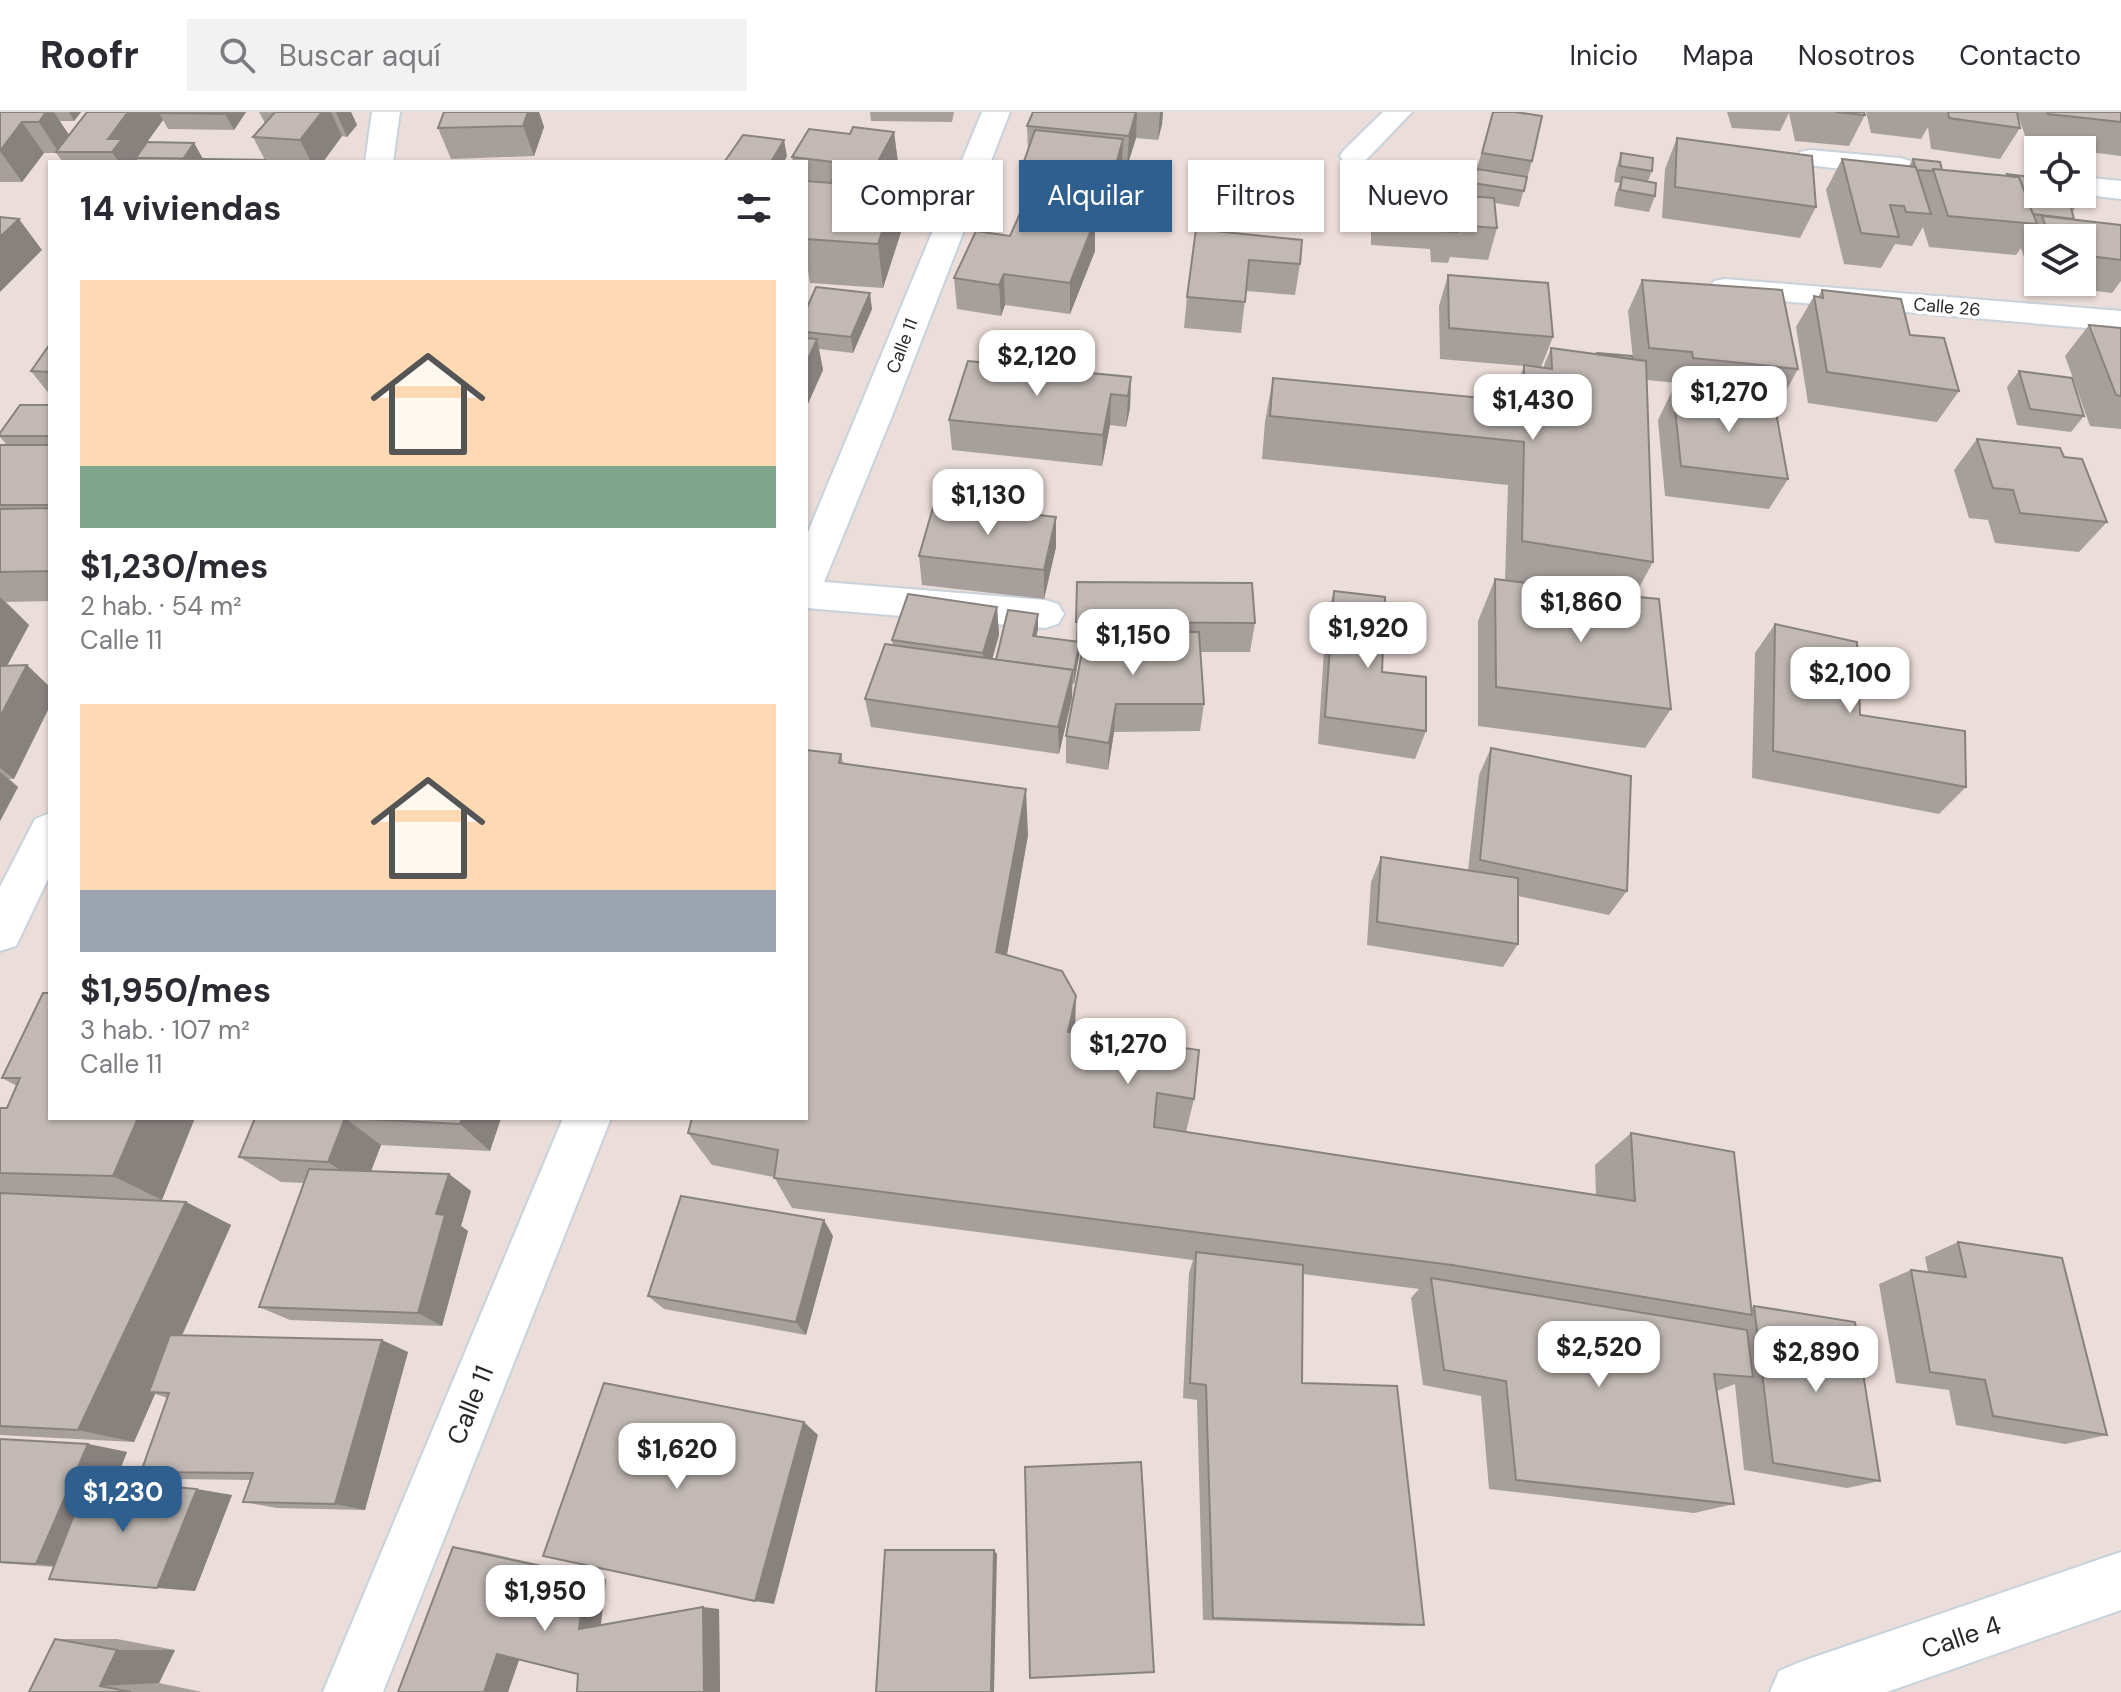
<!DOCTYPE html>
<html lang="es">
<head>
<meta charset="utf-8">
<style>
	body { margin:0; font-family:"DM Sans",sans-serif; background:#f2f2f3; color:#2b2b33; height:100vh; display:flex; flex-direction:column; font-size:30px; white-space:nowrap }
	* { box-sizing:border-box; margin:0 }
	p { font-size:26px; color:#7c7c81 }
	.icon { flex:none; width:44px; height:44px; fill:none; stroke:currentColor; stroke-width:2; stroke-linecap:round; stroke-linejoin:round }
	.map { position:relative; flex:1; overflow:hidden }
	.details { position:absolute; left:48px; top:48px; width:760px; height:960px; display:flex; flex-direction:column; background:#fff; border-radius:0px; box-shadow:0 2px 6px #0004 }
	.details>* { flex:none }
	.top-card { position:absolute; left:832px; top:48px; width:760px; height:72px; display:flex; gap:16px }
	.controls { position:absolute; left:2024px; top:24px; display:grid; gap:16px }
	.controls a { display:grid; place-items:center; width:72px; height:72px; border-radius:0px; background:#fff; box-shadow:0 2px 6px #0004; font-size:40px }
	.price { position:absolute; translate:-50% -68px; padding:0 18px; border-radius:16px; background:#fff; color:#222; font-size:26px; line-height:52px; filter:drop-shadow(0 2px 4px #0008) }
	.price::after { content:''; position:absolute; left:50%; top:48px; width:24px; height:18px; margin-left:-12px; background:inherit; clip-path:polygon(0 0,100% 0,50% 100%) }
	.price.on { background:#2f5f8e; color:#fff }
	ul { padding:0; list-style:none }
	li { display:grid; align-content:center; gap:16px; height:424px; padding:0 32px }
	li span { display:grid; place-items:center; height:248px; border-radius:0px; color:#555 }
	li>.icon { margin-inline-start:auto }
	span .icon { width:144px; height:144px; fill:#fffc; stroke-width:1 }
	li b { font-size:34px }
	h2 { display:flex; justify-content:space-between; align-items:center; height:96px; padding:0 32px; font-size:34px }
	.tag { padding:0 28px; border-radius:0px; background:#fff; box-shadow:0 2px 6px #0004; font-size:28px; line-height:72px }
	.tag.on { background:#2f5f8e; color:#fff }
	header { display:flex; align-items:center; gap:48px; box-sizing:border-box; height:112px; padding:0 40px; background:#fff; border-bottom:2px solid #e1e1e2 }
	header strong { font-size:38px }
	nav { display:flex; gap:44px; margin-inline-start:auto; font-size:28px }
	.search { width:560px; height:72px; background:#f2f2f3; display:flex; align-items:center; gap:20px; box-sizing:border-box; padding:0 28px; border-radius:0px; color:#7c7c81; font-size:30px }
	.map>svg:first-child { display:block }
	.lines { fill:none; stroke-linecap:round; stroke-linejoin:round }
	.street-casing { stroke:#c7d2db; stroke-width:4 }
	.street { fill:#fff; fill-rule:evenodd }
	.wall { fill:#a79f9c; fill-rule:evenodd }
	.shaded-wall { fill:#88827f }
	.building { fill:#c2b9b5; stroke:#88827f; stroke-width:2 }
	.labels { text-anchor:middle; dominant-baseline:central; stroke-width:7; stroke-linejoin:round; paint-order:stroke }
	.far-street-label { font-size:18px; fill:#282828; stroke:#fff }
	.near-street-label { font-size:26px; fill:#282828; stroke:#fff }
</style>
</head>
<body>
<header>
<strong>Roofr</strong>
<div class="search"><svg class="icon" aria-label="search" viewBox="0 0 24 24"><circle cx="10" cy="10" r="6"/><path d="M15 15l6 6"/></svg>Buscar aquí</div>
<nav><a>Inicio</a><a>Mapa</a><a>Nosotros</a><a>Contacto</a></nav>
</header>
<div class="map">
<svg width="2121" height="1580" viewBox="0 0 2121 1580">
	<rect width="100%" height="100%" fill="#ebddd9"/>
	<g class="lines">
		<!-- street casing -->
		<g class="street-casing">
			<g id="street">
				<path d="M372 0H400L393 50H365Z"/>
				<path d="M982 0H1010L892 304 824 470 1045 488 1058 492 1064 502 1058 512 1045 516 806 496V425Z"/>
				<path d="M1383 0H1412L1364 50 1354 52 1344 50 1340 44 1344 38Z"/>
				<path d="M1810 38 1900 46 1910 49 1914 55 1910 61 1900 64 1800 52 1796 46 1800 40Z"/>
				<path d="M2082 65 2121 69V87L2079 82H2082Z"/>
				<path d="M1725 167 2121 199V219L1714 183 1710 176 1714 169Z"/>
				<path d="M50 701V763L16 834 0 839V775L35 707Z"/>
				<path d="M563 1006H611L383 1580H323Z"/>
				<path d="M2121 1440V1498L1887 1580H1770L1779 1559 1800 1550Z"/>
			</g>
		</g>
		<!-- street -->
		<use href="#street" class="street"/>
	</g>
	<!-- wall -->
	<g class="wall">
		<path d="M0 0H81L74 9H59L69 23 87 0H246L234 18 168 17 163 8 144 34 194 31 203 47 264 48 265 50H63L56 41H44L22 70H0Z"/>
		<path d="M259 0H351L357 13 347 25 342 24 323 50H266L253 25 265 11Z"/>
		<path d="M444 0H539L544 15 534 44 451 47 438 16Z"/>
		<path d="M870 0H954L952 10 871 9Z"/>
		<path d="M1033 0H1163L1162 12 1158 28 1136 26 1127 55H1122L1111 98 1022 89 1021 58 1028 39 1027 14Z"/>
		<path d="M1493 0 1532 49 1519 95 1495 91 1497 116 1488 148 1450 145 1448 151 1431 150 1430 137 1371 133V112L1378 81 1453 87 1454 83 1469 84Z"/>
		<path d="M1727 0H1864L1865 3 1849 34 1795 29 1789 1 1780 19 1732 16Z"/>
		<path d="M1866 0H2017L2020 16 2000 47 1931 37 1928 15 1921 27 1871 21Z"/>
		<path d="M2017 0H2121V44L2082 39V38L2028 33Z"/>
		<path d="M894 20 898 51 885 75 896 76 901 120 883 176 810 171 808 158H806V50H793L792 45 850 22Z"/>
		<path d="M1677 26 1816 95 1800 126 1662 106 1665 57Z"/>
		<path d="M1621 41 1652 59 1648 69 1655 84 1649 100 1614 94 1616 81 1620 71 1614 70 1616 57Z"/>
		<path d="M1842 47 1909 54 1913 47 1942 58 2006 64 2007 62 2078 92 2072 100 2074 107 2121 113V169L2112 181 2032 171 2021 136 2016 143 1929 135 1923 115 1912 134 1895 132 1881 156 1844 152 1826 78ZM2038 126H2082V170H2038Z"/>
		<path d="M1196 117 1300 152 1295 183 1246 179 1241 221 1184 216 1187 185Z"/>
		<path d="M1095 139 1070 202 1005 193 1001 204 957 197 954 166Z"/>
		<path d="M1448 163 1553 225 1541 255 1543 256 1551 236 1633 247 1628 199 1642 168 1798 257 1781 288 1678 277 1677 271 1647 268 1653 450 1634 485 1671 597 1645 636 1478 614V509L1495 467 1505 468 1508 373 1262 347 1265 310 1273 266 1511 289 1524 254 1440 247 1439 194Z"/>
		<path d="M1822 178 1910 223 1959 279 1937 310 1808 291 1796 215 1814 184 1818 185Z"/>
		<path d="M872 197 853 241 819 237 823 258 806 296V198Z"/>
		<path d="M2089 213 2121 216V317L2090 314 2065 244Z"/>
		<path d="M50 232V283L31 259Z"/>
		<path d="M2019 259 2084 304 2071 320 2017 313 2007 275Z"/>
		<path d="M1131 265 1130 296 1126 315 1110 313 1102 354 952 338 949 308Z"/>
		<path d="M1673 277 1788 367 1769 397 1665 384 1658 308Z"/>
		<path d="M50 293V489L6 490 29 513 7 553 14 667H9L18 675 0 709V333H7L0 325V321Z"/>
		<path d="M1977 327 2064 345 2107 410 2079 440 1995 431 1988 408 1969 406 1954 358Z"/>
		<path d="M1056 405V435L1044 487 922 473 919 444Z"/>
		<path d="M1077 470 1255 511 1250 540H1200L1204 592 1200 619 1114 620 1108 658 1066 651V624L1083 538H1080L1074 572H1072V586L1059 642 871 615 865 587 893 533 892 528 997 495 999 523 992 547 996 548 1038 502V517L1036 524 1076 529Z"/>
		<path d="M1334 479 1382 560 1426 619 1415 647 1318 632 1326 508Z"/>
		<path d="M1775 512 1860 603 1966 675 1939 702 1752 666 1755 541Z"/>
		<path d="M1491 636 1627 779 1609 803 1518 784V832L1503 855 1367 833 1371 770 1381 745 1468 758 1479 663Z"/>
		<path d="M841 642 843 651 1028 723 1007 843 1075 920 1194 987 1186 1020 1596 1083 1595 1053 1631 1021 1751 1196 1754 1194 1880 1369 1847 1376 1744 1358 1735 1272 1717 1279 1734 1392 1694 1401 1489 1377 1481 1284 1423 1273 1411 1186 1419 1177 1303 1162 1302 1271 1424 1513 1402 1514 1203 1508 1197 1288 1183 1286 1189 1161 1193 1148 792 1096 774 1065 712 1053 688 1021Z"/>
		<path d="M43 881 162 1088H139L186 1090 231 1113 182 1224 408 1240 365 1398 277 1396 243 1390 250 1368 178 1367 141 1360 168 1286 155 1282 134 1330 0 1323V996H7L17 974 2 966Z"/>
		<path d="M255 1006H501L490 1039 381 1033 371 1059 449 1062 471 1079 461 1114 468 1119 442 1214 290 1208 259 1195 304 1071 281 1070 239 1045Z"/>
		<path d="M833 1124 806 1223 664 1197 648 1184Z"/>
		<path d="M1958 1130 2107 1323 2065 1332 1956 1313 1949 1278 1896 1271 1879 1172 1911 1158 1928 1160 1925 1145Z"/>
		<path d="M0 1327 88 1332 127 1340 115 1370 232 1383 195 1479 54 1455 0 1451Z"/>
		<path d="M453 1435 479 1439 606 1467 601 1513 719 1497 720 1580H577L578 1562 519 1548 508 1580H398Z"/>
		<path d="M55 1527H117L175 1538 159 1571 202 1580H29Z"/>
	</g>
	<!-- shaded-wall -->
	<g class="shaded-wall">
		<path d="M46 0H54L71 26 59 41 39 10Z"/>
		<path d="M69 0H81L74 9Z"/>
		<path d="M128 0H169L159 1 163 8 135 47 137 50H119L112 40 108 27Z"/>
		<path d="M226 0H246L234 18 225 2Z"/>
		<path d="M322 0H331L342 24 323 50H311L300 28Z"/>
		<path d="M336 0H351L357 13 347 25Z"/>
		<path d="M528 0H539L544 15 534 44 523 14Z"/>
		<path d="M1136 0H1137L1136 26 1127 55 1129 24Z"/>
		<path d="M1160 0H1163L1162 12 1158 28Z"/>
		<path d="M22 10 44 41 22 70 0 39Z"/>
		<path d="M894 20 898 51 879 86 875 55Z"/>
		<path d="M1123 27 1122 58 1111 98 1112 67Z"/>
		<path d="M784 28 787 44 784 50H771Z"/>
		<path d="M194 31 203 47 181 50Z"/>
		<path d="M896 76 901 120 883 176 878 132Z"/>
		<path d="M19 107 42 138 0 180V125Z"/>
		<path d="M1095 108V139L1070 202V171Z"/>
		<path d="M1004 162 1005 193 1001 204 999 173Z"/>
		<path d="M870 181 872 197 853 241 851 225Z"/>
		<path d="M817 227 823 258 806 296V252Z"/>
		<path d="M1131 265 1130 296 1126 315 1128 284Z"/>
		<path d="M1111 282 1110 313 1102 354 1103 323Z"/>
		<path d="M1056 405V435L1044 487V458Z"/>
		<path d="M0 485 29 513 0 567Z"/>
		<path d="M997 495 999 523 986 569 983 541Z"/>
		<path d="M1038 502V517L1033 539V524Z"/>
		<path d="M1080 530 1079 544 1074 572V558Z"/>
		<path d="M27 553 50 575V594L14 667 0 656V605Z"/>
		<path d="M1073 558 1072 586 1059 642 1058 615Z"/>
		<path d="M1116 592 1114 620 1108 658 1109 631Z"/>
		<path d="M0 660 18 675 0 709Z"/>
		<path d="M1026 677 1028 723 1000 881 996 840Z"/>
		<path d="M1076 884 1075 923 1068 920Z"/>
		<path d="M138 1006H195L162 1088 113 1064Z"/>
		<path d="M345 1006 381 1033 365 1075 328 1050Z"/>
		<path d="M462 1006H501L490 1039 460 1012Z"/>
		<path d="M449 1062 471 1079 461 1114 468 1119 442 1214 418 1201 436 1102Z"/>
		<path d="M186 1090 231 1113 156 1281 149 1280 155 1282 134 1330 78 1318Z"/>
		<path d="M824 1108 833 1124 806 1223 796 1210Z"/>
		<path d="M382 1228 408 1240 365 1398 335 1392Z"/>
		<path d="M804 1310 818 1323 774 1492 755 1489Z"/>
		<path d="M88 1332 127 1340 80 1456 36 1452Z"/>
		<path d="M197 1377 232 1383 195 1479 157 1476Z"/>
		<path d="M994 1438 997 1442 994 1580H991Z"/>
		<path d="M586 1464 606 1467 600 1518 579 1517Z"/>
		<path d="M703 1495 719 1497 720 1580H704Z"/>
		<path d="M117 1538H175L159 1571 100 1574Z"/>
		<path d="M497 1542H521L508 1580H484Z"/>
	</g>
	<!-- building -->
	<g class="building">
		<path d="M0 0H46L39 10H22L0 39Z"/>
		<path d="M87 0H128L108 27H122L112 40H56Z"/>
		<path d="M160 0H226L225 2 159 1Z"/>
		<path d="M275 0H322L300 28 253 25Z"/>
		<path d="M444 0H528L523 14 438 16Z"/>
		<path d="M1033 0H1136L1129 24 1027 14Z"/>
		<path d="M1493 0H1515L1542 4 1532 49 1482 41Z"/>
		<path d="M1835 0H1864L1865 3Z"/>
		<path d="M1948 0H2017L2020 16 1949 6Z"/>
		<path d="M2047 0H2121V10L2048 2Z"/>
		<path d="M853 15 894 20 875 55 792 45 809 17 850 22Z"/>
		<path d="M1035 18 1123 27 1112 67 1021 58Z"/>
		<path d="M743 23 784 28 771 50 725 49Z"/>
		<path d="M1677 26 1812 44 1816 95 1675 75Z"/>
		<path d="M147 30 194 31 183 47 137 46 133 50Z"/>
		<path d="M1621 41 1653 46 1652 59 1620 54Z"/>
		<path d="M137 46 264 48 262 50H134Z"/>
		<path d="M1842 47 1916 55 1931 102 1906 100 1904 94 1890 93 1899 125 1861 121Z"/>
		<path d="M1913 47 1940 50 1942 58 1933 57 1932 59 1917 58 1916 55H1915Z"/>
		<path d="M1477 57 1527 65 1524 79 1473 71Z"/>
		<path d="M1933 57 2019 65 2037 112 1948 104Z"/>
		<path d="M2007 62 2038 66V82H2075L2078 92 2027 85 2019 65 2008 64Z"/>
		<path d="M1622 65 1656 71 1655 84 1620 78Z"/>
		<path d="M833 66 854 68 853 73 896 76 878 132 806 127V69L831 71Z"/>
		<path d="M1378 81 1454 87V83L1494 86 1497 116 1456 113 1457 120 1439 119 1438 106 1378 101Z"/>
		<path d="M1427 81 1448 86 1425 84Z"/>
		<path d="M2027 87 2070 92 2074 107 2033 102Z"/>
		<path d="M1022 97 1095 108 1070 171 1004 162 999 173 954 166 976 119 1010 124Z"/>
		<path d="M2042 104 2121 113V148L2082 143V126H2050Z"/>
		<path d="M0 105 19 107 0 125Z"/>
		<path d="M1196 117 1302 128 1300 152 1249 148 1245 190 1187 185Z"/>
		<path d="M1448 163 1548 171 1553 225 1449 216Z"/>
		<path d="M1642 168 1782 178 1798 257 1693 246 1692 240 1649 236Z"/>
		<path d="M816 175 870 181 851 225 806 220V198Z"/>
		<path d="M1822 178 1901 187 1910 223 1944 226 1959 279 1827 260 1814 184 1823 186Z"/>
		<path d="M2089 213 2121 216V284L2116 283Z"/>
		<path d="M806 226 817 227 806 252Z"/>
		<path d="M50 232V260L31 259Z"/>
		<path d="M1551 236 1646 249 1653 450 1522 429 1524 330 1270 304 1273 266 1524 290V253L1552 257Z"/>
		<path d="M1597 241 1632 244 1633 247 1597 242Z"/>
		<path d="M968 249 1131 265 1128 284 1111 282 1103 323 949 308Z"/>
		<path d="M2019 259 2072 266 2084 304 2030 297Z"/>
		<path d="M1673 277 1774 289 1788 367 1681 354Z"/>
		<path d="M20 293H50V324H0V321Z"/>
		<path d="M1977 327 2060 336 2064 345 2082 347 2107 410 2020 401 2013 378 1993 376Z"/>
		<rect x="0" y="333" width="50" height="60"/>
		<path d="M934 392 1056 405 1044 458 919 444Z"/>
		<path d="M50 396V459L0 460V397Z"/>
		<path d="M1495 467 1599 480V468L1617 470 1618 483 1659 487 1671 597 1496 575Z"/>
		<path d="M1077 470 1252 471 1255 511 1076 510Z"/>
		<path d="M1334 479 1385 485 1382 560 1426 565V619L1325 605Z"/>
		<path d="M908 482 997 495 983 541 892 528Z"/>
		<path d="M1008 498 1038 502 1033 524 1080 530 1074 558 996 548Z"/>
		<path d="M1775 512 1857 530 1860 603 1965 619 1966 675 1773 639Z"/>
		<path d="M1086 519 1199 520 1204 592H1116L1109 631 1066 624Z"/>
		<path d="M885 532 1073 558 1058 615 865 587Z"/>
		<path d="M27 553 0 605V554Z"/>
		<path d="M1491 636 1631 664 1627 779 1480 748Z"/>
		<path d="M806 638 841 642 839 651 1026 677 996 840 1062 859 1076 884 1068 920 1199 938 1194 987 1157 981 1154 1015 1635 1089 1631 1021 1734 1040 1752 1203 1452 1153 774 1066 778 1038 688 1021 692 1006H806Z"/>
		<path d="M1381 745 1518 766V832L1377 810Z"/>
		<path d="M43 881H50V1006H138L113 1064 0 1061V996H7L20 966H2Z"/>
		<path d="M255 1006H345L328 1050 239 1045Z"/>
		<path d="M346 1006H462L460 1012Z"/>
		<path d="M309 1057 449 1062 436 1102 445 1103 418 1201 259 1195Z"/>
		<path d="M0 1081 186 1090 78 1318 0 1314Z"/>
		<path d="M681 1084 824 1108 796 1210 648 1184Z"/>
		<path d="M1958 1130 2062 1146 2107 1323 1993 1304 1985 1268 1930 1260 1911 1158 1966 1165Z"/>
		<path d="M1196 1140 1303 1153 1302 1271 1397 1274 1424 1513 1213 1506 1206 1273 1190 1271Z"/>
		<path d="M1431 1166 1747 1218 1753 1265 1714 1262 1734 1392 1516 1368 1506 1269 1444 1258Z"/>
		<path d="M1754 1194 1855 1210 1880 1369 1773 1351Z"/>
		<path d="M170 1223 382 1228 335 1392 243 1390 253 1361 141 1360 169 1281 149 1280Z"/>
		<path d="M604 1271 804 1310 755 1489 543 1444Z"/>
		<path d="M0 1327 88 1332 36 1452 0 1450Z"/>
		<path d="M1141 1350 1154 1560 1030 1566 1025 1355Z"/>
		<path d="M88 1367 197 1377 157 1476 49 1467Z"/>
		<path d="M453 1435 586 1464 579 1517 703 1495 704 1580H577L578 1562 497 1542 484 1580H398Z"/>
		<path d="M885 1438H994L991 1580H876Z"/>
		<path d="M55 1527 117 1538 100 1574 131 1580H29Z"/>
	</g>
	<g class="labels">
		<!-- far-street labels -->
		<g class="far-street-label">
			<text transform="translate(1947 195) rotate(5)">Calle 26</text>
			<text transform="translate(902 234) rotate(-69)">Calle 11</text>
		</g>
		<!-- near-street labels -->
		<g class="near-street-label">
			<text transform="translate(470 1293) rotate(-68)">Calle 11</text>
			<text transform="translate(1961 1525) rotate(-19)">Calle 4</text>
		</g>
	</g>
</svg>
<div class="controls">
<a><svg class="icon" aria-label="locate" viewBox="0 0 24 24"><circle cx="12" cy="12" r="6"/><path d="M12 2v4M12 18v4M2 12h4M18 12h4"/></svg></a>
<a><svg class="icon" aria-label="layers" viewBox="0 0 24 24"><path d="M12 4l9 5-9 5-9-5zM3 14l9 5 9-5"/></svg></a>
</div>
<b class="price" style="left:1037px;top:286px">$2,120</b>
<b class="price" style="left:1729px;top:322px">$1,270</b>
<b class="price" style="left:1533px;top:330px">$1,430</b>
<b class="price" style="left:988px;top:425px">$1,130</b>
<b class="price" style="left:1581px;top:532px">$1,860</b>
<b class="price" style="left:1368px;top:558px">$1,920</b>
<b class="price" style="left:1133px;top:565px">$1,150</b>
<b class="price" style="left:1850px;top:603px">$2,100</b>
<b class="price" style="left:1128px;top:974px">$1,270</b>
<b class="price" style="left:1599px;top:1277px">$2,520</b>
<b class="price" style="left:1816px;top:1282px">$2,890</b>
<b class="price" style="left:677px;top:1379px">$1,620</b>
<b class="price on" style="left:123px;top:1422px">$1,230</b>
<b class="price" style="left:545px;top:1521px">$1,950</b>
<div class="top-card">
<a class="tag">Comprar</a>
<a class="tag on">Alquilar</a>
<a class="tag">Filtros</a>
<a class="tag">Nuevo</a>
</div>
<section class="details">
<h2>14 viviendas<svg class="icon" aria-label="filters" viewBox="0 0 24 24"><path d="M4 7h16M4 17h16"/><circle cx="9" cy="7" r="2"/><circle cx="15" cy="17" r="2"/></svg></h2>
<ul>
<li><span style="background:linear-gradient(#ffd9b3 75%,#7fa58c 0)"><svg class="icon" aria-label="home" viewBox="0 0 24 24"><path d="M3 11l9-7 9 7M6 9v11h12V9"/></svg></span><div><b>$1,230/mes</b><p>2 hab. · 54 m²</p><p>Calle 11</p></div></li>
<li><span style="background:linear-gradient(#ffd9b3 75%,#9aa5b1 0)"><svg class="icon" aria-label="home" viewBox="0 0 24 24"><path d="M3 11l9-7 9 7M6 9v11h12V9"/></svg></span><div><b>$1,950/mes</b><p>3 hab. · 107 m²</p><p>Calle 11</p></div></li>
</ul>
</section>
</div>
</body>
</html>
